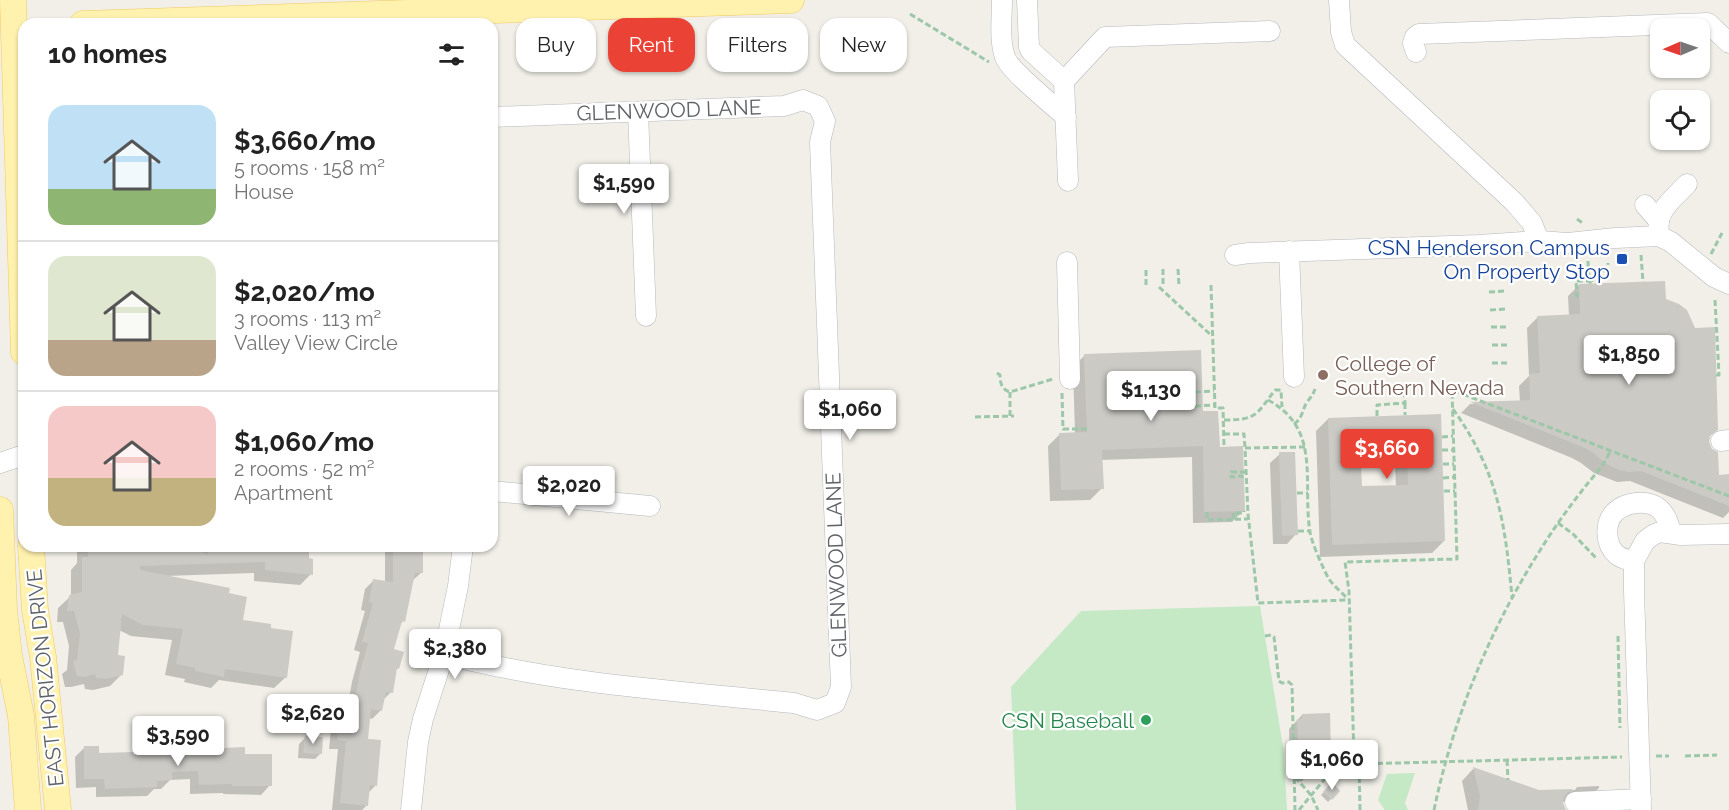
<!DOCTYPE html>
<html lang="en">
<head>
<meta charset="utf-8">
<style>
	body { margin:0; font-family:Raleway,sans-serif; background:#f6f6f6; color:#222; height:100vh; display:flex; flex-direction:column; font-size:22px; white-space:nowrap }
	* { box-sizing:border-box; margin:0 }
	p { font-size:20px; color:#767676 }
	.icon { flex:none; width:33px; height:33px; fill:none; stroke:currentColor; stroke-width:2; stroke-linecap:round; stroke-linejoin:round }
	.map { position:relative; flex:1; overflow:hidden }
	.side { position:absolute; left:18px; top:18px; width:480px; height:534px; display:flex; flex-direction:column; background:#fff; border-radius:18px; box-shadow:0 2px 4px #0004 }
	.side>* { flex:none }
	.banner { position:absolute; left:516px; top:18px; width:570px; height:54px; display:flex; gap:12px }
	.needle { width:39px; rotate:268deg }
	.controls { position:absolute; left:1650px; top:18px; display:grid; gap:12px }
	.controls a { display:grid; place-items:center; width:60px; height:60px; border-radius:12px; background:#fff; box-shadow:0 2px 4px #0004; font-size:30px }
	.price { position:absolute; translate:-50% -51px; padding:0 14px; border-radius:6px; background:#fff; color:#222; font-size:20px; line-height:39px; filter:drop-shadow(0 2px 3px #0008) }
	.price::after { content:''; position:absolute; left:50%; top:36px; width:18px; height:14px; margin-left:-9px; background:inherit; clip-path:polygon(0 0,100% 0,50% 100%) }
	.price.current { background:#ea4335; color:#fff }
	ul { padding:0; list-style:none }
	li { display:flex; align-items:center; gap:18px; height:150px; padding:0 30px }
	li+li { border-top:2px solid #e0e0e0 }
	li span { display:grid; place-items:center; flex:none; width:168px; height:120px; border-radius:18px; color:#555 }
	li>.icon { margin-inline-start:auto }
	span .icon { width:72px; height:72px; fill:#fffc; stroke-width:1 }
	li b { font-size:26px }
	h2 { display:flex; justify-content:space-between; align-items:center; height:72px; padding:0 30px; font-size:26px }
	.pill { padding:0 21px; border-radius:18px; background:#fff; box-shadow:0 2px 4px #0004; font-size:21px; line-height:54px }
	.pill.current { background:#ea4335; color:#fff }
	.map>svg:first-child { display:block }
	.green { fill:#c5e8c5 }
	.shadow { fill:#0003; fill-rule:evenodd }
	.building { fill:#cccac5; fill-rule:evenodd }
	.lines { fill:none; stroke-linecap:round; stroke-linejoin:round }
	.minor-casing { stroke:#b5b8bc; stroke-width:21 }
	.major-casing { stroke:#f2c960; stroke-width:27 }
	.path { stroke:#9cc7a9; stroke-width:3; stroke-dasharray:6 3; stroke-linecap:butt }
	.minor { stroke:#fff; stroke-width:20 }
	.major { stroke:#fff2af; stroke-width:26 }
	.transit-dot { fill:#1a4fb4; stroke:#fff; stroke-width:2 }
	.education-dot { fill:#8d6e63; stroke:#fff; stroke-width:2 }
	.leisure-dot { fill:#2e9e5b; stroke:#fff; stroke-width:2 }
	.labels { text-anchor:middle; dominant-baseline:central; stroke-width:4.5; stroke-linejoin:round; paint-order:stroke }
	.street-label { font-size:21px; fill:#5f6368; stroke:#fff }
	.transit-label { font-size:21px; fill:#164399; stroke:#fff; text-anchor:end }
	.education-label { font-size:21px; fill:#785e54; stroke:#fff; text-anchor:start }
	.leisure-label { font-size:21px; fill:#27864d; stroke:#fff; text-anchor:end }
</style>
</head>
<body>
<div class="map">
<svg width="1729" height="810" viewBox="0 0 1729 810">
	<rect width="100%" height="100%" fill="#f1efe8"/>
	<!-- green -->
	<g class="green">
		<path d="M1260 606 1284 753 1287 810H1016L1011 687 1081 611Z"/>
		<path d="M1415 773 1405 803 1408 810H1385L1378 800 1387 774Z"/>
	</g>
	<!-- shadow -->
	<g class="shadow">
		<path d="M1579 285 1664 300 1709 437 1708 442 1717 476H1729V512L1723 518 1630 481 1617 482 1594 473 1581 463 1572 458 1461 413 1470 404 1520 402 1519 386 1529 376 1527 328 1538 317 1569 316 1568 296Z"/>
		<path d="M1085 355 1201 413 1244 510 1232 522 1193 523 1192 457 1101 460 1102 488 1090 500 1050 501 1048 446 1060 434H1075L1073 367Z"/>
		<path d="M1440 416 1444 541 1432 553 1320 557 1316 431 1328 419ZM1374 459V464L1395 463 1396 487 1361 488 1359 460Z"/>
		<path d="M1280 454 1296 534 1287 544H1273L1270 463Z"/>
		<path d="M77 546H178L196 550V546H308L307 560 311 574 300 585 254 581V573L165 576 227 594 241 621 286 677 274 688 219 680 211 688 184 682 185 679 165 675 172 640 131 636 119 630 116 656 122 674 110 686 93 690 85 689 84 684 71 687H65L62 674 67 670 69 646 63 622H57L58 608 71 596V570L77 563Z"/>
		<path d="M385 546H421V573L412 581 403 621 399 626 392 650 398 668 395 671 391 692 382 701 381 710 372 719 369 718 367 740 375 786 368 793 367 805 362 810H332L338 749H329L331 730 340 721H345L352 682 360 652 354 650 365 611 361 610 365 589 374 580 385 582Z"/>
		<path d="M1302 715 1329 753 1301 782 1290 772 1289 729Z"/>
		<path d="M305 738 321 753 315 759 298 758 299 744Z"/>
		<path d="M182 745 196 750 244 755 270 785 261 795 223 794V793L190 794V779L170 780 161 789H154L147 796 96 797V787L76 788 75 757 84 748 98 754 132 753 135 750 147 756H173Z"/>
		<path d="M1473 769 1539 791 1575 790 1577 787 1599 786V788L1586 800 1561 802 1565 810H1468L1462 781Z"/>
		<path d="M1332 784 1338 791 1328 802 1321 795Z"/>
	</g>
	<!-- building -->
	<g class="building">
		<path d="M1665 281 1666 299 1679 304 1687 310 1695 328 1715 327 1718 430 1710 436 1709 442 1712 449 1718 452 1719 475 1729 474V506L1641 471 1629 472 1619 470 1605 463 1592 452 1583 447 1470 402 1530 400 1529 374 1540 373 1537 316 1580 314 1579 284Z"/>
		<path d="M1201 350 1203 411H1218L1220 447 1243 446 1245 511 1204 512 1203 446 1102 450 1104 489 1061 490 1059 433 1087 432 1084 354Z"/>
		<path d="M1441 414 1445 541 1332 545 1328 418ZM1360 448H1385V452H1407L1408 485 1362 486Z"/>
		<path d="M1279 452H1295L1298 535 1282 536Z"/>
		<path d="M88 546H191L208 555 207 546H309V558L313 559V575L265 570V562L140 566V570L230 588 229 593 247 597 243 620 271 624V628L293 631 287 678 225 669 224 677 195 671V668L176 664 183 629 143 625 122 614 118 655 125 656 123 675 106 679 96 678 95 674 84 677 77 676 73 661 77 660 80 634 74 611H67L69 595 82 592V557H88Z"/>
		<path d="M393 546H416V551H423V573H415L405 622 402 621 394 649 404 652 399 669 397 668 393 693 386 692 382 711 371 709 368 739 381 740 377 786 370 785 368 806 340 803 346 741 337 740 339 719 351 720 360 672 368 643 362 642 373 603 369 602 373 579 393 582Z"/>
		<path d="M1330 713 1331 754 1311 775 1299 763 1297 719H1302V714Z"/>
		<path d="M305 736 323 737 322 754 303 753Z"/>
		<path d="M181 743H198V749L245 747V754H272V786H232V784L199 785 198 771 172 772V780L157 781V787L105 789 104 779H84V746H99V753L135 752V748H149V755L182 754Z"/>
		<path d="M1473 767 1539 790 1572 789V791L1568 792 1564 797 1563 803 1566 810H1478L1480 796Z"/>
		<path d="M1332 782 1340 791 1332 800 1323 792Z"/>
	</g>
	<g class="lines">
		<!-- minor casing -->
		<g class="minor-casing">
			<g id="minor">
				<path d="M1002 0C1002 18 999 40 1005 57 1009 70 1053 105 1066 117"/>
				<path d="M1027 0 1029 47 1031 51 1064 81 1068 181"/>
				<path d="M1339 0 1341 32 1345 45 1514 202 1532 223 1539 241"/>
				<path d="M1416 52 1413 43 1415 37 1419 34 1708 23 1729 43"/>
				<path d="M1064 81 1105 37 1270 31"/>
				<path d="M638 112 646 316"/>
				<path d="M1645 205 1659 221"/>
				<path d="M1659 236C1659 232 1658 226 1659 221 1662 206 1677 195 1687 184"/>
				<path d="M1289 251 1294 377"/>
				<path d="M1235 255 1249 253 1479 245 1539 241 1568 243 1615 238 1659 236 1671 242 1714 277 1729 284"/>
				<path d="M1067 262 1070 379"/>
				<path d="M1721 441 1729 440"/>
				<path d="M0 463 24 455"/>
				<path d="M492 491 650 506"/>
				<path d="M1634 561C1628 560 1622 559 1617 555 1605 545 1604 523 1615 512 1621 506 1628 504 1636 503 1658 501 1667 513 1671 533"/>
				<path d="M444 654C558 684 677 691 794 703L817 710 835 703 841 687 820 142 825 121 818 106 803 100 784 106 492 117"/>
				<path d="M1575 802 1641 799"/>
				<path d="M411 810 418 742 423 719 444 654 458 586 463 546"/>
				<path d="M1641 810 1634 591V561L1645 541 1653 535 1660 532 1681 535 1729 534"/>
			</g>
		</g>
		<!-- major casing -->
		<g class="major-casing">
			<g id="major">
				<path d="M13 0 24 352"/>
				<path d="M83 24 791 0"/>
				<path d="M0 510 4 610 9 656 21 716 28 810"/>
				<path d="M31 546 35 610 43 657 58 810"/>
			</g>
		</g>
		<!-- path -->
		<g class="path">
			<path d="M910 14 989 62"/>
			<path d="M1577 219 1584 224"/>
			<path d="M1711 254 1722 233"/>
			<path d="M1641 255 1643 282"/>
			<path d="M1588 261 1589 282"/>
			<path d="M1163 269V287"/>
			<path d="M1178 269 1179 286"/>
			<path d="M1146 270V287"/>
			<path d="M1589 283 1608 267V263"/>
			<path d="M1211 285 1215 408H1223L1224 446"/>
			<path d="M1159 287 1212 336"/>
			<path d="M1489 292 1506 291"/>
			<path d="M1579 296H1577L1576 281H1589"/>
			<path d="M1715 300 1719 375H1716"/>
			<path d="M1490 310 1506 309"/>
			<path d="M1491 327H1507"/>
			<path d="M1492 345H1508"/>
			<path d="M1492 363H1509"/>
			<path d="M997 373 1000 375C1000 383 1002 390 1010 392L1053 379"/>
			<path d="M1451 384 1452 390 1729 496"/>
			<path d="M1010 392V416"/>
			<path d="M1195 392 1214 391"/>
			<path d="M1062 393 1063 429H1087"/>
			<path d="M1268 400C1322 429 1302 482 1310 532 1311 541 1324 571 1329 579 1334 586 1342 593 1348 599"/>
			<path d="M1405 403V415"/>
			<path d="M1195 406 1215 405"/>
			<path d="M1453 409C1498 472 1505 522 1512 597"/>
			<path d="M1377 416V405L1405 403 1404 386"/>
			<path d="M975 417 1014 416"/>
			<path d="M1224 420C1257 420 1256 415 1275 390H1281L1282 407"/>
			<path d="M1294 424C1303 418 1302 410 1307 402 1311 397 1313 395 1315 389"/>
			<path d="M1224 434H1244L1245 448"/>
			<path d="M1442 437 1453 436"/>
			<path d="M1305 447 1245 448 1248 514 1258 603 1349 600"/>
			<path d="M1442 450H1454"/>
			<path d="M1443 464H1454"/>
			<path d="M1242 478V476L1231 477V472H1247"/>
			<path d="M1443 478 1455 477"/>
			<path d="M1444 491H1455"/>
			<path d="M1297 493H1308"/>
			<path d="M1207 512V520L1248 519"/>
			<path d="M1234 519 1233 513H1244V511"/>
			<path d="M1558 523 1573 534 1596 558"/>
			<path d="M1298 531H1310"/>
			<path d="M1265 636 1271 635 1274 637 1279 681 1282 683 1289 682 1292 685 1295 810"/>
			<path d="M1618 636 1620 728"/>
			<path d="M1656 756H1669"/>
			<path d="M1685 756 1717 755"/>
			<path d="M1507 760 1508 780"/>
			<path d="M1359 764 1622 757"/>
			<path d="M1295 777 1311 795 1318 810"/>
			<path d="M1299 810 1353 745"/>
			<path d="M1360 810 1359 764 1354 755 1349 591 1345 562 1457 559 1452 390"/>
			<path d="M1434 810C1453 719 1489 631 1539 552 1552 531 1566 511 1581 492 1592 477 1603 468 1610 451"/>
		</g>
		<!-- minor -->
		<use href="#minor" class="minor"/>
		<!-- major -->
		<use href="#major" class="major"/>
	</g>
	<!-- markers -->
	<rect class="transit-dot" x="1616" y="253" width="12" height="12" rx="3"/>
	<circle class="education-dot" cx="1323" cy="375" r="6"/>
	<circle class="leisure-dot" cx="1146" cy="720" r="6"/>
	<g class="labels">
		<!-- street labels -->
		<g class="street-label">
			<text transform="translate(669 110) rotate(-2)">GLENWOOD LANE</text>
			<text transform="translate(836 565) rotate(-92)">GLENWOOD LANE</text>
			<text transform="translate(45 678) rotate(-96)">EAST HORIZON DRIVE</text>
		</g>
		<!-- transit labels -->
		<g class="transit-label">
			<text x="1610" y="247">CSN Henderson Campus<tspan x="1610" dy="24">On Property Stop</tspan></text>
		</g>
		<!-- education labels -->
		<g class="education-label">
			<text x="1335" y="363">College of<tspan x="1335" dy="24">Southern Nevada</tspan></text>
		</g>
		<!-- leisure labels -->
		<g class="leisure-label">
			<text x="1134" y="720">CSN Baseball</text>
		</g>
	</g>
</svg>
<div class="controls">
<a><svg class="needle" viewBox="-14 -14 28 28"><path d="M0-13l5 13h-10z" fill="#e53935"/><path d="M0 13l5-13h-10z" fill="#767676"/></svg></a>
<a><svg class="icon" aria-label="locate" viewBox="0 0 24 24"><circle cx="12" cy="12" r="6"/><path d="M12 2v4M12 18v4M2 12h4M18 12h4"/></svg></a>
</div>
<b class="price" style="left:624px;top:215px">$1,590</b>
<b class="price" style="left:1629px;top:386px">$1,850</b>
<b class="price" style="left:1151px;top:422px">$1,130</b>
<b class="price" style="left:850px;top:441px">$1,060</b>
<b class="price current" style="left:1387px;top:480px">$3,660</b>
<b class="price" style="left:569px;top:517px">$2,020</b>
<b class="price" style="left:455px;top:680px">$2,380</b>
<b class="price" style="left:313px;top:745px">$2,620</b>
<b class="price" style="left:178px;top:767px">$3,590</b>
<b class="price" style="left:1332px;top:791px">$1,060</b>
<div class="banner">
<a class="pill">Buy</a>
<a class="pill current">Rent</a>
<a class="pill">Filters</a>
<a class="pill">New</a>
</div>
<section class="side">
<h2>10 homes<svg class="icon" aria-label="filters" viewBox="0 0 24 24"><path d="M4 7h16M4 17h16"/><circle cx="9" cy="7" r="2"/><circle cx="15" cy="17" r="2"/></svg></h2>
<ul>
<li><span style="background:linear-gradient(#bfe0f5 70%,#8fb573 0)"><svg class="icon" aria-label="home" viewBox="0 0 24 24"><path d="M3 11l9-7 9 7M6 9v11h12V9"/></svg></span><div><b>$3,660/mo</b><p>5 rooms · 158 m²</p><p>House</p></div></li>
<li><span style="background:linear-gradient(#dfe7d0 70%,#b9a48a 0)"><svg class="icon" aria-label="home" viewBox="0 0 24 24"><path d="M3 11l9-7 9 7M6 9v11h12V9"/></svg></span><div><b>$2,020/mo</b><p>3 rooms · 113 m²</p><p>Valley View Circle</p></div></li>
<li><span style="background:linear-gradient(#f6c9c9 60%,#c2b280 0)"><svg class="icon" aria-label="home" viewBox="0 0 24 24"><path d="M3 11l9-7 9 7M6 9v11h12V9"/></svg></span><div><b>$1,060/mo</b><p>2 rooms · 52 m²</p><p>Apartment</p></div></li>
</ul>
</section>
</div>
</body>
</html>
